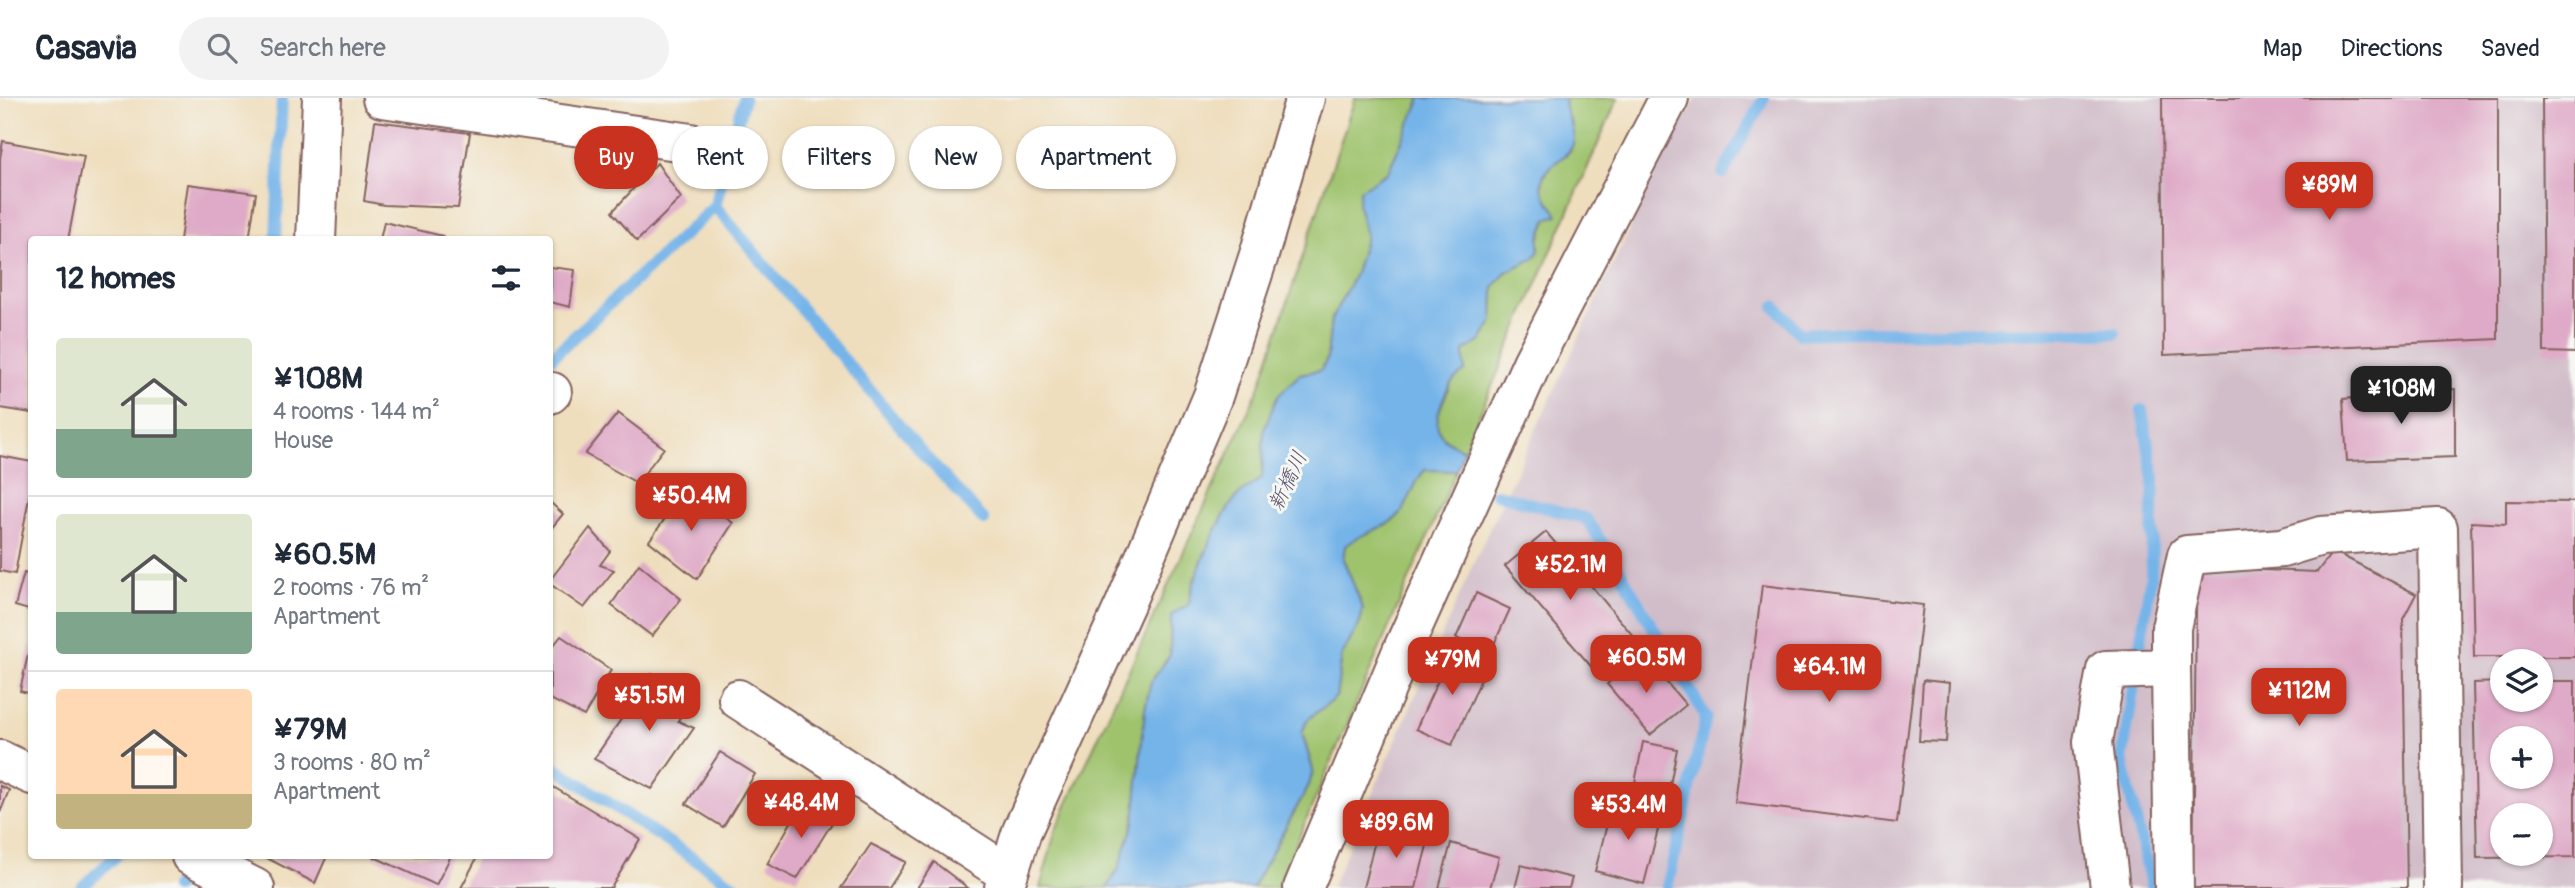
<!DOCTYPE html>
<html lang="en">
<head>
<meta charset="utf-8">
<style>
	body { margin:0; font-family:Pangolin,"Klee One",sans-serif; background:#f2f2f3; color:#1f2937; height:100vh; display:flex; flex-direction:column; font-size:26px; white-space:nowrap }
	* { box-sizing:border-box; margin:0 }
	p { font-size:23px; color:#747a83 }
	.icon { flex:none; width:38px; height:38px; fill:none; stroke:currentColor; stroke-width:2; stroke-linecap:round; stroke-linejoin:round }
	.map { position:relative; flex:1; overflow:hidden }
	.drawer { position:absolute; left:28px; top:138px; width:525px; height:623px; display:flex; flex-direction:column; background:#fff; border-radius:7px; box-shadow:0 2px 5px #0004 }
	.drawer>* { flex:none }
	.hud { position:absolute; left:574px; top:28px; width:665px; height:63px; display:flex; gap:14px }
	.fabs { position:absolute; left:2490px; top:551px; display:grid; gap:14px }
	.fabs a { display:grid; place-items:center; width:63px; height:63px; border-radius:50%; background:#fff; box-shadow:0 2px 5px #0004; font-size:35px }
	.price { position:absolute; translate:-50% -60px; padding:0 16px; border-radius:14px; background:#c8321e; color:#fff; font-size:23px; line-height:46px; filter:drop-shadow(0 2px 4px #0008) }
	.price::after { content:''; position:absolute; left:50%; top:42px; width:21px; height:16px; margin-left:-10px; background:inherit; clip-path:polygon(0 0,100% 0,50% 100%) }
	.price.current { background:#222; color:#fff }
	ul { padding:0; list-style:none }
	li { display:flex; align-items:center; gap:21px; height:175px; padding:0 28px }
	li+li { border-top:2px solid #e0e1e3 }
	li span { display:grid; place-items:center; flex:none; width:196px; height:140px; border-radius:7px; color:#555 }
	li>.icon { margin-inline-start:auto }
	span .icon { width:84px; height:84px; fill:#fffc; stroke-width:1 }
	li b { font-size:30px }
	h2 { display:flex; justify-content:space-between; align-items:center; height:84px; padding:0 28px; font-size:30px }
	.pill { padding:0 24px; border-radius:32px; background:#fff; box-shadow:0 2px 5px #0004; font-size:24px; line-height:63px }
	.pill.current { background:#c8321e; color:#fff }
	header { display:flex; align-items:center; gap:42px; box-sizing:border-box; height:98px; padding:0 35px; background:#fff; border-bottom:2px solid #e0e1e3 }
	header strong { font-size:33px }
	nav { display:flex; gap:38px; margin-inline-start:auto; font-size:24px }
	.search { width:490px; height:63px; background:#f2f2f3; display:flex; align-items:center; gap:18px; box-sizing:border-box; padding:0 24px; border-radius:38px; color:#747a83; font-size:26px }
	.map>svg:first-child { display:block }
	.industrial { fill:#d1bdc9; fill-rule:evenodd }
	.green { fill:#9fc36d; stroke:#74714c; stroke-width:2 }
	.water { fill:#75b4e9; stroke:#606a8a; stroke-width:2 }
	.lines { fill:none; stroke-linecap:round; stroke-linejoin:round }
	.stream { stroke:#75b4e9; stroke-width:12 }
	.building { fill:#dfaac7; fill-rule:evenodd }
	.minor-casing { stroke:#84625e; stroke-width:42 }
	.minor { stroke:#fff; stroke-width:38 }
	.labels { text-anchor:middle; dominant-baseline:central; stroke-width:6; stroke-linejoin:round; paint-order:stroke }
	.water-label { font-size:21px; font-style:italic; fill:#59536e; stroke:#f6f6f2 }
</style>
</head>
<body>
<header>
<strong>Casavia</strong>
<div class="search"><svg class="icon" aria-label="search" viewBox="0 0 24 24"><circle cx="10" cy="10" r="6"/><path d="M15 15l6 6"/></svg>Search here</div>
<nav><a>Map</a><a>Directions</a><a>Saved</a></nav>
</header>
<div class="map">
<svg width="2575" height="790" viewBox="0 0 2575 790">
	<rect width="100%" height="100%" fill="#f6f6f2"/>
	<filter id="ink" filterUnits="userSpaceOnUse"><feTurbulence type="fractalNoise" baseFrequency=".0143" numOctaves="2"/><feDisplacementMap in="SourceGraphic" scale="14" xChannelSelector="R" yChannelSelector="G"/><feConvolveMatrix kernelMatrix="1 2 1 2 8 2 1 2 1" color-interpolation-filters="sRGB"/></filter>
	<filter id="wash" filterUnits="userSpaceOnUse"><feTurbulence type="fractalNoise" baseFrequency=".00686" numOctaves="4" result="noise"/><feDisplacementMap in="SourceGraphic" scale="28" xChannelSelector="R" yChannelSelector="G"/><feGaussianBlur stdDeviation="1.57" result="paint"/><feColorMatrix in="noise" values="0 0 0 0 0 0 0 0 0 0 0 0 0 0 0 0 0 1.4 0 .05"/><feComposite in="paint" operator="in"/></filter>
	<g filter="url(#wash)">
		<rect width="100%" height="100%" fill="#efdebd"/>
		<!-- industrial -->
		<path class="industrial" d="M1697 0H2575V790H1331L1475 462 1668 49ZM2502 564H2541V602H2502ZM2502 640H2541V679H2502ZM2502 718H2541V756H2502Z"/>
		<!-- green -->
		<g class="green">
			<path d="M1355 0H1421L1388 74 1377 81 1358 107 1366 138 1355 176 1331 222 1327 261 1321 272 1300 276 1264 331 1262 380C1254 386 1243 392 1236 400 1220 418 1190 483 1189 506L1171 517 1170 557 1151 584 1145 611 1134 724 1119 770 1107 790H1040L1056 731 1259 290Z"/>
			<path d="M1565 0H1618L1464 352C1449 345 1440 340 1435 323L1464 253 1481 243 1493 222 1494 189 1506 174 1534 160 1539 153V141L1548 121 1542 90 1543 78 1552 67 1571 52 1572 27 1563 9Z"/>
			<path d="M1425 371 1456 373 1277 790H1252L1309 687 1313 672 1302 635 1307 622 1336 599 1342 557 1360 525 1363 510 1343 461 1344 448C1360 434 1387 432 1401 415 1411 402 1413 384 1425 371Z"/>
		</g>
		<!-- water -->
		<path class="water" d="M1421 0H1565C1562 15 1574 26 1574 41 1573 62 1539 65 1542 89 1543 98 1553 109 1558 117L1547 121 1539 141V153L1534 160 1506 174 1494 189 1493 222 1481 243 1464 253 1465 273C1450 283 1449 287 1442 304 1432 332 1437 340 1464 352L1456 373 1425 372C1413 384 1411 402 1401 415 1387 432 1360 434 1345 448L1343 461 1363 510 1360 525 1342 557 1336 599 1307 622 1302 635 1313 672 1309 687 1252 790H1107L1119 770 1134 724 1145 611 1151 584 1170 557 1171 517 1189 506C1191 483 1220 418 1236 400 1243 392 1254 386 1262 380L1264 331 1277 299 1300 276 1321 272 1327 261 1331 222 1355 176 1366 138 1358 107 1360 92 1388 74Z"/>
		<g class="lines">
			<!-- stream -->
			<g class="stream">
				<path d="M1723 75 1764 0"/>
				<path d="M715 108 925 358 984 422"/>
				<path d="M276 142 282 0"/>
				<path d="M1775 208 1800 236 1858 234 2115 235"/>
				<path d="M550 261 715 108 744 0"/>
				<path d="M2142 312 2154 380 2151 478 2122 662 2152 790"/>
				<path d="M1496 396 1587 421 1622 477 1706 619 1667 790"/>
				<path d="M550 666 738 790"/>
				<path d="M81 790 116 758"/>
				<path d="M175 790 196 766"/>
			</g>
		</g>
		<g id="blocks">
			<!-- building -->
			<g class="building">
				<path d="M2162 0H2498V241L2164 257Z"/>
				<path d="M2542 0H2575V255L2544 254Z"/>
				<path d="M375 23 470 35 458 110 384 107 364 103Z"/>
				<path d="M3 43 84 58 68 142H32V315L0 310V60Z"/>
				<path d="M657 65 681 100 637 143 612 114Z"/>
				<path d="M188 86 256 95 249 142H180Z"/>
				<path d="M384 124 443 138 442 142H380Z"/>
				<path d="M550 169 575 172 570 209 550 204Z"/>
				<path d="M2455 291V359L2347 363 2343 301Z"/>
				<path d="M618 315 664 350 637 385 585 356Z"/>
				<path d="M0 358 32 364V383L15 476 0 473Z"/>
				<path d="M687 390 733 425 697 481 649 443Z"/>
				<path d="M2506 403 2575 404V559H2474L2471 424 2506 426Z"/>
				<path d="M550 404 563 416 550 432Z"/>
				<path d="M590 430 610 453 600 467 614 472 584 510 550 486V482Z"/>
				<path d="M1546 434 1635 540 1595 573 1505 468Z"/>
				<path d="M2333 453 2416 496 2403 521 2407 790H2193L2196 510 2184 469 2317 474Z"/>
				<path d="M639 466 681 501 652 538 611 507Z"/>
				<path d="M24 475 32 477V513L15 508Z"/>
				<path d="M1762 487 1923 507 1897 725 1735 705Z"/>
				<path d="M1476 495 1510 511 1490 555 1456 540Z"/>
				<path d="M561 538 611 572 584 618 550 601V552Z"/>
				<path d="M30 547H32V596L20 593Z"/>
				<path d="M1452 551 1487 568 1452 647 1416 631Z"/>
				<path d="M1642 556 1686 607 1650 637 1607 586Z"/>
				<path d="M652 576 692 594 678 623 694 630 652 691 594 661Z"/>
				<path d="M1923 582 1950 585 1946 644 1919 643Z"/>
				<path d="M2541 583H2575V759L2477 760 2473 585 2502 584V602H2541ZM2502 640H2541V679H2502ZM2502 718H2541V756H2502Z"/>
				<path d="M1643 644 1677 651 1668 697 1634 690Z"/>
				<path d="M720 654 755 676 723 729 686 706Z"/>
				<path d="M550 687 640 741 611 790H461L478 758H550Z"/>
				<path d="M0 688 9 692 0 715Z"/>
				<path d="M804 702 835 720 797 781 767 766Z"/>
				<path d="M1613 703 1662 716 1644 786 1595 773Z"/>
				<path d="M1379 727 1429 740 1416 790H1363Z"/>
				<path d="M1451 745 1499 759 1490 790H1439Z"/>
				<path d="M871 746 906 764 889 790H841Z"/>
				<path d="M263 758H327L315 785Z"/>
				<path d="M372 758H451L436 787Z"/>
				<path d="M934 764 968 790H917Z"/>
				<path d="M1521 767 1572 780 1569 790H1515Z"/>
			</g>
		</g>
	</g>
	<g filter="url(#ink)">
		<use href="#blocks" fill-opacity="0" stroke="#84625e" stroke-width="2"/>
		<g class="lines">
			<!-- minor casing -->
			<g class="minor-casing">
				<g id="minor">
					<path d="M382 0 691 45"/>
					<path d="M316 142 322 0"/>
					<path d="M550 296 552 294"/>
					<path d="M2171 570 2174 790"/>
					<path d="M738 601 1008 776"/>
					<path d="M0 662 32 677"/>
					<path d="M191 758 255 790"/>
					<path d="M1004 790 1022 733 1125 506 1213 298 1259 157 1305 0"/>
					<path d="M1303 790 1402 553 1532 265 1669 0"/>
					<path d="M2110 790 2093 644 2106 572 2171 570V530L2187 457 2282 450 2321 438 2438 430 2443 790"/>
				</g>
			</g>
			<!-- minor -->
			<use href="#minor" class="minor"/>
		</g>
	</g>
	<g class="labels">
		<!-- water labels -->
		<g class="water-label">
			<text transform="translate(1288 383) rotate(-65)">新橋川</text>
		</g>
	</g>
</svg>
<div class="fabs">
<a><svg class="icon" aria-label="layers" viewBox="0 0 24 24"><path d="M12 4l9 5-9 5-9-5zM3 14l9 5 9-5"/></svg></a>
<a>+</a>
<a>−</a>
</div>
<b class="price" style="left:2329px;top:124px">¥89M</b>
<b class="price current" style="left:2401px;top:328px">¥108M</b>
<b class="price" style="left:691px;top:435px">¥50.4M</b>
<b class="price" style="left:1570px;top:504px">¥52.1M</b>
<b class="price" style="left:1646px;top:597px">¥60.5M</b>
<b class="price" style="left:1452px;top:599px">¥79M</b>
<b class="price" style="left:1829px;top:606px">¥64.1M</b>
<b class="price" style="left:2299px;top:630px">¥112M</b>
<b class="price" style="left:649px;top:635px">¥51.5M</b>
<b class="price" style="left:801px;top:742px">¥48.4M</b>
<b class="price" style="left:1628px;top:744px">¥53.4M</b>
<b class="price" style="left:1396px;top:762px">¥89.6M</b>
<div class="hud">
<a class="pill current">Buy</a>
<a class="pill">Rent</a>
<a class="pill">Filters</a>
<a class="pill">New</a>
<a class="pill">Apartment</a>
</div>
<section class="drawer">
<h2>12 homes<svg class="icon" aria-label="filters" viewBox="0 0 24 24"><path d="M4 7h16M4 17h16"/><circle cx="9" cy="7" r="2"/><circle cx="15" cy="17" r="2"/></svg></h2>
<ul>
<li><span style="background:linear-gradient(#dfe7d0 65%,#7fa58c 0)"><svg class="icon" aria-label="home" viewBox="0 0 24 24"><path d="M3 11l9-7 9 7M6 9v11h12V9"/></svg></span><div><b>¥108M</b><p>4 rooms · 144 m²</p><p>House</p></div></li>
<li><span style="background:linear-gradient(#dfe7d0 70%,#7fa58c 0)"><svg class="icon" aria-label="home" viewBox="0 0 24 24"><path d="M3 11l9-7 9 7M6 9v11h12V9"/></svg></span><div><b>¥60.5M</b><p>2 rooms · 76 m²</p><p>Apartment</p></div></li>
<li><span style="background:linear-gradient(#ffd9b3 75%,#c2b280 0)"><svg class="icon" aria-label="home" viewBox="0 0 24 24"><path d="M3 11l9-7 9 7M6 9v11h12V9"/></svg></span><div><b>¥79M</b><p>3 rooms · 80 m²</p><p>Apartment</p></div></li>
</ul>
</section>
</div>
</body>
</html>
